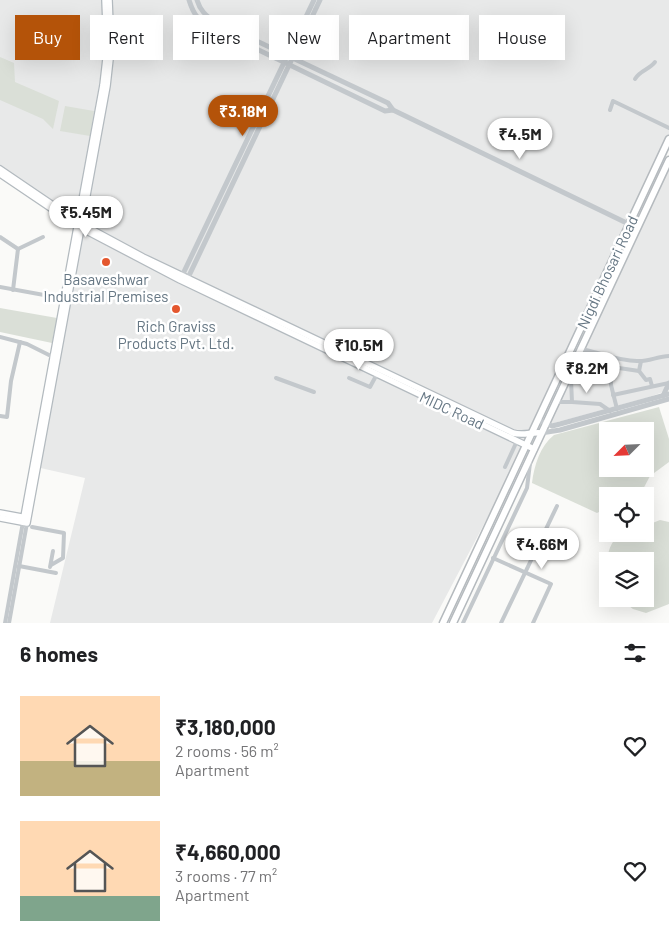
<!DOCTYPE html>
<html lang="en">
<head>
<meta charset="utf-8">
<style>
	body { margin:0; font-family:Barlow,sans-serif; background:#f6f6f6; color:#202124; height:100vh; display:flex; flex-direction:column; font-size:19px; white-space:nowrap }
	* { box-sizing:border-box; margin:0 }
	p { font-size:16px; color:#757577 }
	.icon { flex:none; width:28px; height:28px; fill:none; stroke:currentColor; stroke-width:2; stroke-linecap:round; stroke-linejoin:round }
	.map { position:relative; height:623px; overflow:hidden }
	.sheet { display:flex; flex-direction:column; background:#fff; flex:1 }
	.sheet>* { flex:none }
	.banner { position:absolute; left:15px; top:15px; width:640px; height:45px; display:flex; gap:10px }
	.needle { width:32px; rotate:246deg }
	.tools { position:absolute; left:599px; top:422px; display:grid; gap:10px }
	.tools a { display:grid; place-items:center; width:55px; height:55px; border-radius:0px; background:#fff; box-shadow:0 5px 20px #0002; font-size:25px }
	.price { position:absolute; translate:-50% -42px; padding:0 11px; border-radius:18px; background:#fff; color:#222; font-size:16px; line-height:32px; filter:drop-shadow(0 1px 2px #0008) }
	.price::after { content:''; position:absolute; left:50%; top:30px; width:15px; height:11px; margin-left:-8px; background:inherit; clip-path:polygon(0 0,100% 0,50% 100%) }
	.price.selected { background:#b45309; color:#fff }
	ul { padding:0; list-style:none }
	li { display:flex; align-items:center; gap:15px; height:125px; padding:0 20px }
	li span { display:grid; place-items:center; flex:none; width:140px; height:100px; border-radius:0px; color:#555 }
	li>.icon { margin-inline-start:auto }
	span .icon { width:60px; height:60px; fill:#fffc; stroke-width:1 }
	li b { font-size:21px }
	h2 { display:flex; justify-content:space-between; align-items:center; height:60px; padding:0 20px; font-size:21px }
	.pill { padding:0 18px; border-radius:0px; background:#fff; box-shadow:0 5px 20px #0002; font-size:18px; line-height:45px }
	.pill.selected { background:#b45309; color:#fff }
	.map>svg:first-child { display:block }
	.built { fill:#e8e9e9 }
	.green { fill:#dadfd7; fill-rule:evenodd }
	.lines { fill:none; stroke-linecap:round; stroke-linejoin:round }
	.secondary-casing { stroke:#b3babf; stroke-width:8 }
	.primary-casing { stroke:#b5babe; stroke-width:9 }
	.minor { stroke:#c3c8cc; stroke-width:4 }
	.tertiary { stroke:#c3c8cc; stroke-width:5 }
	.secondary { stroke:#fff; stroke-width:5.5 }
	.primary { stroke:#fff; stroke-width:6 }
	.poi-dot { fill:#e4572e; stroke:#fff; stroke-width:2 }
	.labels { text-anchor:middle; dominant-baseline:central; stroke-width:5; stroke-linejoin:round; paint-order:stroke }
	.street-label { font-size:15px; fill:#657683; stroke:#fff }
	.poi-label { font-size:15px; fill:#657683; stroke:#fff }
</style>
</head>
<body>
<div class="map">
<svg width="669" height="623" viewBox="0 0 669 623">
	<rect width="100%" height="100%" fill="#fafaf8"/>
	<!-- built -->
	<g class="built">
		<path d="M0 0H102L105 51 76 218 0 166Z"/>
		<path d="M111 0H669V137L533 431 432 623H50L85 478 36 467 83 233 114 42Z"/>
		<path d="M669 164V390L649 397 547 425Z"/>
	</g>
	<!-- green -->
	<g class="green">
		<path d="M0 57 14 63 15 82 59 101 53 129 43 119 0 100Z"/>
		<path d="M65 106 94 111 90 136 60 131Z"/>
		<path d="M0 308 57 318 52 343 0 332Z"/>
		<path d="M659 407 669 439V462L650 476 641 493 636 496H608L607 508 597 513 532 483C534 466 540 446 554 435ZM608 431H645V469H608Z"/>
		<path d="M660 520 669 522V604L646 613 633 609 620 599H645V561H608L607 572C606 559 609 537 624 534 631 533 639 534 645 534V526Z"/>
	</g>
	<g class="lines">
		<!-- secondary casing -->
		<g class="secondary-casing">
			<g id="secondary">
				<path d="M0 169 78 222 143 257 513 433C523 436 531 432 541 433"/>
				<path d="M0 174 77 226 180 280 534 449"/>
				<path d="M0 513 27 518"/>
				<path d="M0 518 27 523 107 86 111 50 109 0"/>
				<path d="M23 522 103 85 107 50 105 0"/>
			</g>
		</g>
		<!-- primary casing -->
		<g class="primary-casing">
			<g id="primary">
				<path d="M443 623 669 139"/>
				<path d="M453 623 669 160"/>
			</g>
		</g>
		<!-- minor -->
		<g class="minor">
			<path d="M635 79C640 70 649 70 655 62"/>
			<path d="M610 110 613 101 669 128"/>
			<path d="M0 237 18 249"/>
			<path d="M18 249 43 237"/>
			<path d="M0 287 66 299"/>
			<path d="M13 290 18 249"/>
			<path d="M0 337 27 344 55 358"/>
			<path d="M575 371 590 375 611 374"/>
			<path d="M639 371 646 380 650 379 652 386"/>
			<path d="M276 378 314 392"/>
			<path d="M349 378 370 387 377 374"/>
			<path d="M571 380 586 350C603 354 619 361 637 361 648 362 658 356 669 356"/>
			<path d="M571 380 572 402 600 404 610 411"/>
			<path d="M613 395 669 383"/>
			<path d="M557 402H572"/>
			<path d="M617 409 611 385V369L619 368 639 371 641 361"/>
			<path d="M0 416 7 417 11 381 20 342"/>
			<path d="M505 467 517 441"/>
			<path d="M32 527 64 533 63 558 51 565"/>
			<path d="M493 558 551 584 533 623"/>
			<path d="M19 566 56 573"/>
			<path d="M50 567 53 551"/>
			<path d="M5 623 23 522"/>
			<path d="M9 623 27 523"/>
			<path d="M463 623 527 488 530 463"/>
			<path d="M501 623 557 506"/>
		</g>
		<!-- tertiary -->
		<g class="tertiary">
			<path d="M189 0C194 16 198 20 213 28L385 111 393 110"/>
			<path d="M197 0C200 10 205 15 214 21L388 103 393 110 637 228"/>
			<path d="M181 278 314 0"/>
			<path d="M186 282 320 0"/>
			<path d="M663 396 669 383"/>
			<path d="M538 420 552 426 560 424 669 394"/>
			<path d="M541 433 560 430 669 399"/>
		</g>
		<!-- secondary -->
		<use href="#secondary" class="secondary"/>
		<!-- primary -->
		<use href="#primary" class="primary"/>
	</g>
	<!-- markers -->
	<g class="poi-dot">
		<circle cx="106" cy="262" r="5"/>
		<circle cx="176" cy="309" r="5"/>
	</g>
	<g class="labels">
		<!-- street labels -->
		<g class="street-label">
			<text transform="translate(607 272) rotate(-65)">Nigdi Bhosari Road</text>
			<text transform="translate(452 410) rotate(25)">MIDC Road</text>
		</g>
		<!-- poi labels -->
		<g class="poi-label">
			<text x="106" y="279">Basaveshwar<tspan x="106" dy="17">Industrial Premises</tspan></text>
			<text x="176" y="326">Rich Graviss<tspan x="176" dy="17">Products Pvt. Ltd.</tspan></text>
		</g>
	</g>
</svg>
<div class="tools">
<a><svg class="needle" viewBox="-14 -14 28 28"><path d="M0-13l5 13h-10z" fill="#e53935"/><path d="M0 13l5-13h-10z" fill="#757577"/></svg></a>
<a><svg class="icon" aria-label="locate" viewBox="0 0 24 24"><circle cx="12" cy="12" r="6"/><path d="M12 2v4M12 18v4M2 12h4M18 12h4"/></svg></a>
<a><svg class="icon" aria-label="layers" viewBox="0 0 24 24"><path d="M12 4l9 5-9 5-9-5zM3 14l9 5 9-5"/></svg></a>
</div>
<b class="price selected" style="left:243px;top:137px">₹3.18M</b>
<b class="price" style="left:520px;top:160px">₹4.5M</b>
<b class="price" style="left:86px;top:238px">₹5.45M</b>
<b class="price" style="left:359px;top:371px">₹10.5M</b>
<b class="price" style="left:587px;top:394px">₹8.2M</b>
<b class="price" style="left:542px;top:570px">₹4.66M</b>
<div class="banner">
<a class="pill selected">Buy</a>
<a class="pill">Rent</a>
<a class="pill">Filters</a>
<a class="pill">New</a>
<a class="pill">Apartment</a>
<a class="pill">House</a>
</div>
</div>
<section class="sheet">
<h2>6 homes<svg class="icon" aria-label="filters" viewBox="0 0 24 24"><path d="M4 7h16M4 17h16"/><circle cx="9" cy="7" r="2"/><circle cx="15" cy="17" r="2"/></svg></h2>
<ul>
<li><span style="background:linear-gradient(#ffd9b3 65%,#c2b280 0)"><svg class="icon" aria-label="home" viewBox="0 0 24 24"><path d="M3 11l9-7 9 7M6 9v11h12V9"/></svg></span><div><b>₹3,180,000</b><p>2 rooms · 56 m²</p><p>Apartment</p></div><svg class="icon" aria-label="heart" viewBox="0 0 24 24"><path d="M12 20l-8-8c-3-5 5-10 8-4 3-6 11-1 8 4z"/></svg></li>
<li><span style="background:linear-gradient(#ffd9b3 75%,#7fa58c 0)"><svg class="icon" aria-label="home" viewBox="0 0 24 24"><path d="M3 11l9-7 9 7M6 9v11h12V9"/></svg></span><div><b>₹4,660,000</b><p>3 rooms · 77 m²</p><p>Apartment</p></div><svg class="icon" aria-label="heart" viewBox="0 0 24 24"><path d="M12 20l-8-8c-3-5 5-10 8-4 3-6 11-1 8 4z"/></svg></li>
</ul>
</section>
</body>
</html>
